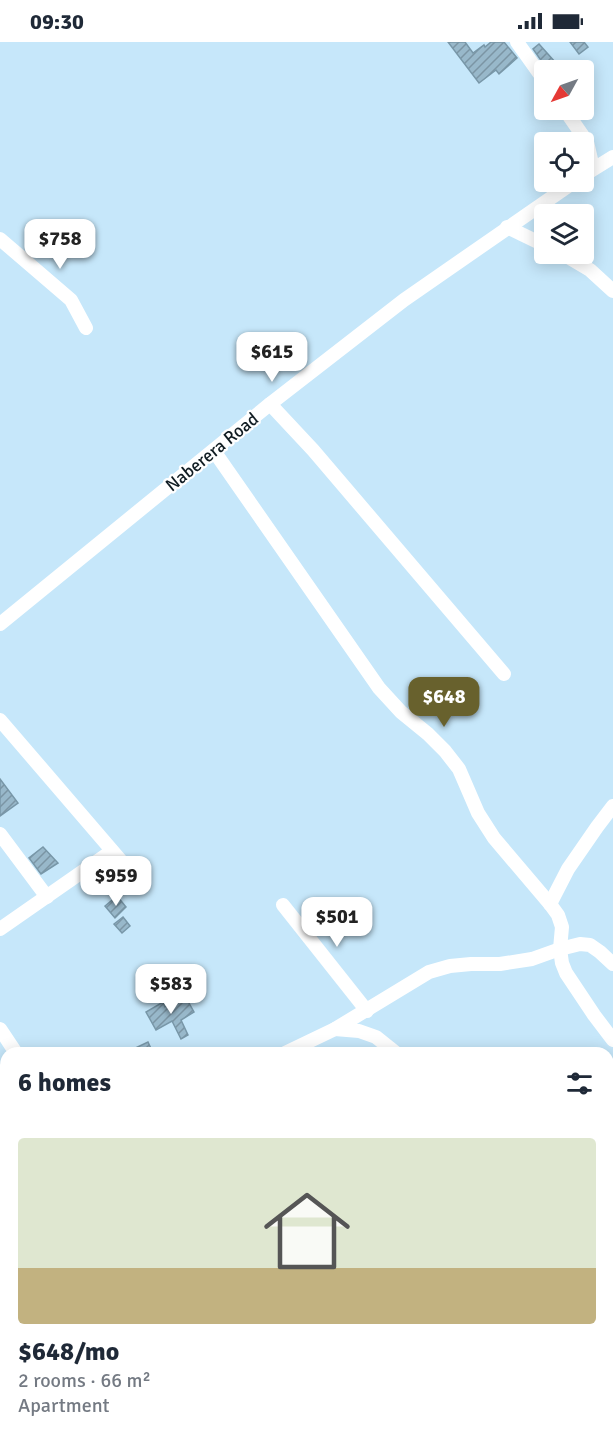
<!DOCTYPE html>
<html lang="en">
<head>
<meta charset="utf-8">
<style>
	body { margin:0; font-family:Signika,sans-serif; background:#f6f6f7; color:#1f2937; height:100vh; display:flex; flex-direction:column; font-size:22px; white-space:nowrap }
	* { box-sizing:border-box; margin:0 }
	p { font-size:20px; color:#747a83 }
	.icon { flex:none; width:33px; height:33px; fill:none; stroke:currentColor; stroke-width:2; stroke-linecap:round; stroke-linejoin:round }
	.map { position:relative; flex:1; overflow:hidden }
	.sheet { position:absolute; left:0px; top:1005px; width:614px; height:404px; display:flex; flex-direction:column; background:#fff; border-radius:18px 18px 0 0; box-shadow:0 3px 15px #0003 }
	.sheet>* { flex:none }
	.needle { width:39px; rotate:230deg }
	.fabs { position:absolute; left:534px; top:18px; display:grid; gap:12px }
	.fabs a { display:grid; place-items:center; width:60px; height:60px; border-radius:6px; background:#fff; box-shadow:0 3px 15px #0003; font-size:30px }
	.price { position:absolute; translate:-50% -51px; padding:0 14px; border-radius:12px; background:#fff; color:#222; font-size:20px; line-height:39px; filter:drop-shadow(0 2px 3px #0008) }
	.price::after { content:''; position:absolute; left:50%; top:36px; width:18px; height:14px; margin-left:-9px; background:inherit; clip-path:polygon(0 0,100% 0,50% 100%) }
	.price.on { background:#68612d; color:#fff }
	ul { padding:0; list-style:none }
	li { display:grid; align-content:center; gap:12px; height:318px; padding:0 18px }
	li span { display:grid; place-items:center; height:186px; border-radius:6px; color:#555 }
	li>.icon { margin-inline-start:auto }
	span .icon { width:108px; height:108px; fill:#fffc; stroke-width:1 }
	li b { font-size:26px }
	h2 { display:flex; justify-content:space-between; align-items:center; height:72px; padding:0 18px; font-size:26px }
	.status { display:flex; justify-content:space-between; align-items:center; height:42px; padding:0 30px; background:#fff; direction:ltr }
	.status svg { height:16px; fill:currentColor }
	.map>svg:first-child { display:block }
	.building { fill:url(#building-hatch); stroke:#7897a8; stroke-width:1.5 }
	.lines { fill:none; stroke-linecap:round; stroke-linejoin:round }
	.minor { stroke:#fff; stroke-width:14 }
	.labels { text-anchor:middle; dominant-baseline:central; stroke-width:4.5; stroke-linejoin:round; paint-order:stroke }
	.street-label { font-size:18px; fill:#101c22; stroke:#fff }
</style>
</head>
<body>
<div class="status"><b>09:30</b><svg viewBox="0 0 49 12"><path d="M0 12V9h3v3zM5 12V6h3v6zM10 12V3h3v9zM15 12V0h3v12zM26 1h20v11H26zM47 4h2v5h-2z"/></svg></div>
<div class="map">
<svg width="613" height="1408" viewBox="0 0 613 1408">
	<defs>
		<pattern id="building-hatch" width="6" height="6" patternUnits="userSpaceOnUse" patternTransform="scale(1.5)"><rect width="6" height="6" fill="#98b8ca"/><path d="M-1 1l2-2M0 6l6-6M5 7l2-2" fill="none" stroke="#7b95a4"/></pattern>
	</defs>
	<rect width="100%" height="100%" fill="#c6e7fa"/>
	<!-- building -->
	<g class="building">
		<path d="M448 0H465L473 11 484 3 485 5 491 0H504L517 16 499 32 496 28 479 41Z"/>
		<path d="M570 0H584L588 5 579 12Z"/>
		<path d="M539 2 555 20 547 27 533 7Z"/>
		<path d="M0 737 18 761 0 774Z"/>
		<path d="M43 805 58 821 41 832 29 816Z"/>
		<path d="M117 854 126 865 115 876 105 864Z"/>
		<path d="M123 875 130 884 122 891 114 882Z"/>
		<path d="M185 954 194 970 181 978 188 993 181 997 172 979 156 988 146 970 163 960 165 965Z"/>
		<path d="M148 1000 153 1011H125Z"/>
	</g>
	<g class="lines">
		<!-- minor -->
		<g class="minor">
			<path d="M517 0 544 38"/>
			<path d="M565 68 587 100 593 126"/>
			<path d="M584 133 613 115"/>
			<path d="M507 185 544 203"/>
			<path d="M0 197 71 258 86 286"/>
			<path d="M563 212 590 228 613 249"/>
			<path d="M270 362 313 408 504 632"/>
			<path d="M214 409 379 646 401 670 428 692 445 709 459 727 478 771 494 796 550 862 558 873 562 885 560 907 562 921 566 931 594 973 613 998"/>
			<path d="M0 582 270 362 404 258 574 140"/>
			<path d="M0 678 140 841"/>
			<path d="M0 792 47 855"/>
			<path d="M550 862 568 827 597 785 613 764"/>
			<path d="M283 863 367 969"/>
			<path d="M0 887 112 809"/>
			<path d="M0 987 16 1011"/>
			<path d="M335 987 359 989 376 995 396 1011"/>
			<path d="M285 1011 335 987 429 930 450 924 471 922H500L532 917 560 907 580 902 590 903 600 910 613 922"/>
			<path d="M0 1074 6 1072"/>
			<path d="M0 1134 6 1147"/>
			<path d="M608 1174H613"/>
			<path d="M608 1269 613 1279"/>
			<path d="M0 1290 6 1289"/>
			<path d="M106 1402 110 1408"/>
			<path d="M449 1402 451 1405"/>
			<path d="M532 1402 535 1408"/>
			<path d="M21 1408 22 1402"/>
			<path d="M246 1408 252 1402"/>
		</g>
	</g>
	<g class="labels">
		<!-- street labels -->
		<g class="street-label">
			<text transform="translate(212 410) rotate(-39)">Naberera Road</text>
		</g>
	</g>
</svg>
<div class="fabs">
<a><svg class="needle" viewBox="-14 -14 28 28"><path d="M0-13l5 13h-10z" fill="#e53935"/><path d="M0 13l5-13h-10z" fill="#747a83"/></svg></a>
<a><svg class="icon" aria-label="locate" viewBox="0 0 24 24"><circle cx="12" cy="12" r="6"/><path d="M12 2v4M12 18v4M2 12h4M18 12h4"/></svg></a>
<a><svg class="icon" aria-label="layers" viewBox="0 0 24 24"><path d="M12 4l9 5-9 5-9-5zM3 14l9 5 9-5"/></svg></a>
</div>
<b class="price" style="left:60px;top:228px">$758</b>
<b class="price" style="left:272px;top:341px">$615</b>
<b class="price on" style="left:444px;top:686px">$648</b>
<b class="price" style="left:116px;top:865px">$959</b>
<b class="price" style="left:337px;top:906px">$501</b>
<b class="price" style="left:171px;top:973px">$583</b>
<section class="sheet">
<h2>6 homes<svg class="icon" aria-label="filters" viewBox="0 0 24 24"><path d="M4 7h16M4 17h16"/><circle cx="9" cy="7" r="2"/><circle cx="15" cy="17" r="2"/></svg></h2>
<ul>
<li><span style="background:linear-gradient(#dfe7d0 70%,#c2b280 0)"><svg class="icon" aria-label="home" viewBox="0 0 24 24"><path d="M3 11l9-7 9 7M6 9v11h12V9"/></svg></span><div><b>$648/mo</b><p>2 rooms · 66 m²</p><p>Apartment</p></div></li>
</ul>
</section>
</div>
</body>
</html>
